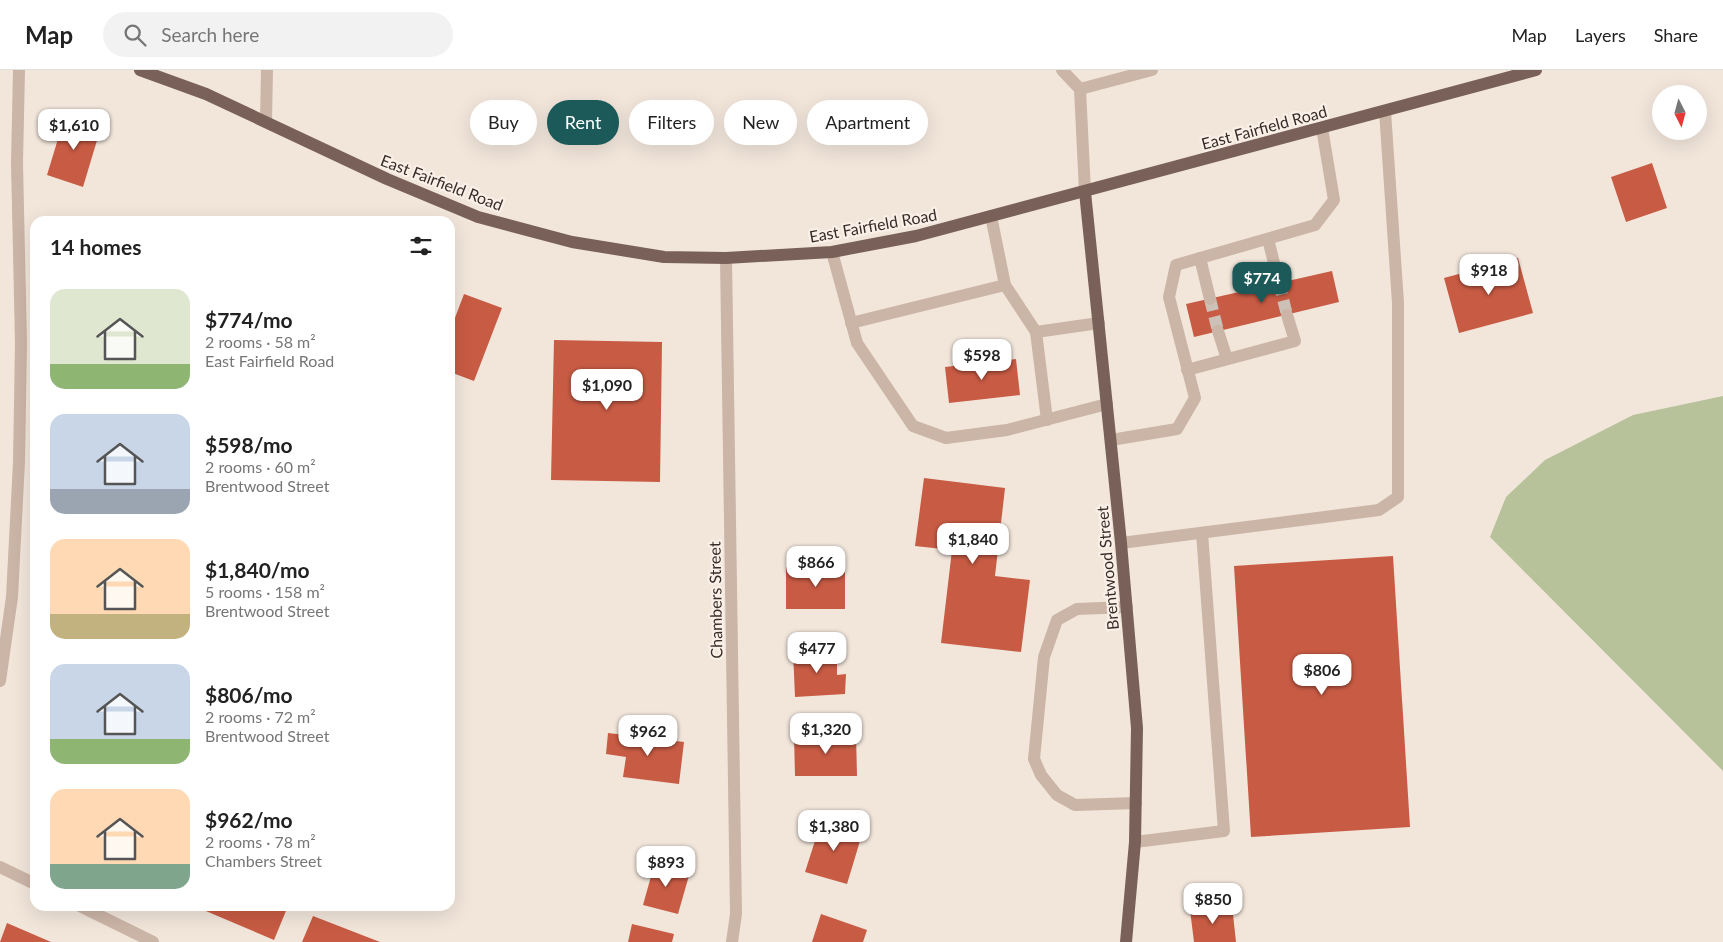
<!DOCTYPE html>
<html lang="en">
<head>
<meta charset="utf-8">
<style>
	body { margin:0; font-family:Lato,sans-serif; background:#f2f2f2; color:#222; height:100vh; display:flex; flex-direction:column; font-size:19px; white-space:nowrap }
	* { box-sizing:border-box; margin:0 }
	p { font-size:16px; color:#767676 }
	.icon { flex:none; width:28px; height:28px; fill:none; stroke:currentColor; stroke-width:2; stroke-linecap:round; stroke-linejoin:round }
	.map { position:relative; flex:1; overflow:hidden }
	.details { position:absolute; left:30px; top:146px; width:425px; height:695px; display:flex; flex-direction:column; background:#fff; border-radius:15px; box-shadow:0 5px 20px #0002 }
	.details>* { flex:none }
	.hud { position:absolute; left:470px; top:30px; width:475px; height:45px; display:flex; gap:10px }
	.needle { width:32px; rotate:174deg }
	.controls { position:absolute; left:1652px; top:15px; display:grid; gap:10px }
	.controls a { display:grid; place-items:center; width:55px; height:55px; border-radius:50%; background:#fff; box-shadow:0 5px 20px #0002; font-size:25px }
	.price { position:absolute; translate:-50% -42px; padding:0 11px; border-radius:10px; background:#fff; color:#222; font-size:16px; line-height:32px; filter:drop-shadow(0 1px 2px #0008) }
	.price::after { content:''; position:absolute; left:50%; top:30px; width:15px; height:11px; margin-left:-8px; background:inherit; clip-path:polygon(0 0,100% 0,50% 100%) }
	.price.selected { background:#1c5959; color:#fff }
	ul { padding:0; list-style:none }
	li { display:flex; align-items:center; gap:15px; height:125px; padding:0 20px }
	li span { display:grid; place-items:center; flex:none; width:140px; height:100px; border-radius:15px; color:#555 }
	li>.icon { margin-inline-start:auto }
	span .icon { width:60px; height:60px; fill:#fffc; stroke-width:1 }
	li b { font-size:21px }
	h2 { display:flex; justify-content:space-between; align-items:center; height:60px; padding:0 20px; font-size:21px }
	.pill { padding:0 18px; border-radius:22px; background:#fff; box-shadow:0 5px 20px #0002; font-size:18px; line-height:45px }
	.pill.selected { background:#1c5959; color:#fff }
	header { display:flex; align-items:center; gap:30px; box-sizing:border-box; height:70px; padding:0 25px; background:#fff; border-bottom:1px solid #e0e0e0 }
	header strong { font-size:24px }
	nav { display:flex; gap:28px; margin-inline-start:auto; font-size:18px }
	.search { width:350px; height:45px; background:#f2f2f2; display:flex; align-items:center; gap:12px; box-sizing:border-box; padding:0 18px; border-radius:28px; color:#767676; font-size:19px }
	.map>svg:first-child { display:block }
	.green { fill:#b7c29b }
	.building { fill:#c85b44 }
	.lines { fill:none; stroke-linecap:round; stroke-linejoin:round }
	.minor-tunnel { stroke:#cdc1b7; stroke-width:12; stroke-dasharray:12 6; stroke-linecap:butt }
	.minor { stroke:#cbb5a7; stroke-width:12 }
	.major { stroke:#796159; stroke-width:12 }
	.labels { text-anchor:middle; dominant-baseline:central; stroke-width:4.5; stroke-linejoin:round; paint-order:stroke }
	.street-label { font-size:16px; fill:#372c28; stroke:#faf0e8 }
</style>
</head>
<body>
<header>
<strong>Map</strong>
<div class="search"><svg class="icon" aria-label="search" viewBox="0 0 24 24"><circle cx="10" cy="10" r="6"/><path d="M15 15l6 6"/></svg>Search here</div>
<nav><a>Map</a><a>Layers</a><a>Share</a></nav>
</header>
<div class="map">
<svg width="1723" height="872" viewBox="0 0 1723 872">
	<rect width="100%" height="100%" fill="#f2e6db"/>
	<!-- green -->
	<path class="green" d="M1723 326V701L1490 467 1506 427 1545 390 1633 345Z"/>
	<!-- building -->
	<g class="building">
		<path d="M65 46 101 57 83 117 47 105Z"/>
		<path d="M1652 93 1667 138 1626 152 1611 107Z"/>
		<path d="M1518 188 1533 243 1459 263 1444 208Z"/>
		<path d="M1332 201 1339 232 1194 267 1186 234Z"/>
		<path d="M464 224 502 238 474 311 450 302 452 292 450 291V261Z"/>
		<path d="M554 270 662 272 660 412 551 410Z"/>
		<path d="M1016 289 1020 325 949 333 945 297Z"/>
		<path d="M924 408 1005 418 995 506 1030 510 1021 582 941 573 952 480 915 476Z"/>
		<path d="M1393 486 1410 757 1251 767 1234 496Z"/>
		<rect x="786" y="497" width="59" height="42"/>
		<path d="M793 581H837V605L846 604 845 624 795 627Z"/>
		<path d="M608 663 684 672 679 714 623 707 626 687 606 684Z"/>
		<path d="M856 664 857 706H795L794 665Z"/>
		<path d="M822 749 863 761 847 814 805 802Z"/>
		<path d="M655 792 690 802 678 844 643 835Z"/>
		<path d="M1232 835 1236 872H1194L1190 840Z"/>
		<path d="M194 836H288L274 870Z"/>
		<path d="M821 844 867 860 863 872H812Z"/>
		<path d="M313 846 380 872H302Z"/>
		<path d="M7 853 51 872H0Z"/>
		<path d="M632 854 674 864 672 872H628Z"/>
	</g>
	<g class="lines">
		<!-- minor-tunnel -->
		<g class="minor-tunnel">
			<path d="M1279 213 1287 245"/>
			<path d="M1210 229 1218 261"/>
		</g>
		<!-- minor -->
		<g class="minor">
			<path d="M1062 0 1080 19 1152 0"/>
			<path d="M1080 19 1085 122"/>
			<path d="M266 52 267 0"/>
			<path d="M1268 169 1279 213"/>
			<path d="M832 182 857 273 913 356 946 368 1007 360 1107 334"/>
			<path d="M726 188 736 844 732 872"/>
			<path d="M1200 188 1210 229"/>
			<path d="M1005 215 1036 262 1099 253"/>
			<path d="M851 253 1005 215 991 146"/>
			<path d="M1218 261 1227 289"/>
			<path d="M1036 262 1047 350"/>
			<path d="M1187 300 1295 271 1287 245"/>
			<path d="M1111 370 1177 359 1195 328 1169 227 1176 195 1315 155 1334 130 1322 58"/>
			<path d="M1121 473 1379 440 1398 427V233L1385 41"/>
			<path d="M1127 537 1077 539 1057 550 1044 587 1034 689 1041 705 1057 725 1075 735 1136 733"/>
			<path d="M0 611 12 527 19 392 21 273 17 93 19 0"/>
			<path d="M1135 772 1224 761 1202 463"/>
			<path d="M0 797 35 814"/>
			<path d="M80 836 153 872"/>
		</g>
		<!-- major -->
		<g class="major">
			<path d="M140 0 206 24 387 109 478 147 572 172 664 187 726 188 832 182 916 166 1536 0"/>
			<path d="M1085 122 1121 473 1137 658 1135 772 1126 872"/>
		</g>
	</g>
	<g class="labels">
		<!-- street labels -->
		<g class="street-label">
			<text transform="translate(1264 57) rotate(-15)">East Fairfield Road</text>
			<text transform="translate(442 112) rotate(21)">East Fairfield Road</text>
			<text transform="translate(873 155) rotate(-10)">East Fairfield Road</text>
			<text transform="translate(1107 498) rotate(-95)">Brentwood Street</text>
			<text transform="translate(715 530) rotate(-91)">Chambers Street</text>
		</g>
	</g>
</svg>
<div class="controls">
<a><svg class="needle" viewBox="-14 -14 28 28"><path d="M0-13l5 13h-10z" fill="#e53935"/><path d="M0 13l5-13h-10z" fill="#767676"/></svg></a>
</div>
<b class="price" style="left:74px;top:81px">$1,610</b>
<b class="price" style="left:1489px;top:226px">$918</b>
<b class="price selected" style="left:1262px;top:234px">$774</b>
<b class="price" style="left:982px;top:311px">$598</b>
<b class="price" style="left:607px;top:341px">$1,090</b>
<b class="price" style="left:973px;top:495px">$1,840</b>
<b class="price" style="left:816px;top:518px">$866</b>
<b class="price" style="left:817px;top:604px">$477</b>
<b class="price" style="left:1322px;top:626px">$806</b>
<b class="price" style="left:826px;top:685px">$1,320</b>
<b class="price" style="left:648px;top:687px">$962</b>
<b class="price" style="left:834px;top:782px">$1,380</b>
<b class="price" style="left:666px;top:818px">$893</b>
<b class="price" style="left:1213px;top:855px">$850</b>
<div class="hud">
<a class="pill">Buy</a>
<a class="pill selected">Rent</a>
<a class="pill">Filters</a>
<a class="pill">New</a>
<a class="pill">Apartment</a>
</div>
<section class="details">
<h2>14 homes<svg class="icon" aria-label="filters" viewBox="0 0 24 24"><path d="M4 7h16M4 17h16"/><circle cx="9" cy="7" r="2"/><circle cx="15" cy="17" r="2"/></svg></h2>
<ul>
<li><span style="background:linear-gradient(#dfe7d0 75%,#8fb573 0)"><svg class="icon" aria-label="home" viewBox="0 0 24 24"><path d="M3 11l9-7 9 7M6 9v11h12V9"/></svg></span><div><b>$774/mo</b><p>2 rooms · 58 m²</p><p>East Fairfield Road</p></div></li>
<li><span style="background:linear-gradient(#c9d6e8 75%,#9aa5b1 0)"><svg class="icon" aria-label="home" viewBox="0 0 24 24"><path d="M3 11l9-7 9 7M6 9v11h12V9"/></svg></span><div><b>$598/mo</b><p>2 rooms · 60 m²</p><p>Brentwood Street</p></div></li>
<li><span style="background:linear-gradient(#ffd9b3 75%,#c2b280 0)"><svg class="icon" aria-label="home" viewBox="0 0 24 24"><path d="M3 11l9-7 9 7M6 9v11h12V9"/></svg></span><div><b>$1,840/mo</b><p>5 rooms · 158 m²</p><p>Brentwood Street</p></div></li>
<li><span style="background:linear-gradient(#c9d6e8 75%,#8fb573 0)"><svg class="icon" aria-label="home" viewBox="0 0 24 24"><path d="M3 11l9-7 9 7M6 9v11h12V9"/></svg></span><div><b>$806/mo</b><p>2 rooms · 72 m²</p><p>Brentwood Street</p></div></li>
<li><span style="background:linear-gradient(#ffd9b3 75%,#7fa58c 0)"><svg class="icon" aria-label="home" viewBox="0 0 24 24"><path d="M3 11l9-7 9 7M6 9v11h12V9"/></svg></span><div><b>$962/mo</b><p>2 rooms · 78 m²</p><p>Chambers Street</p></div></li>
</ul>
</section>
</div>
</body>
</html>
